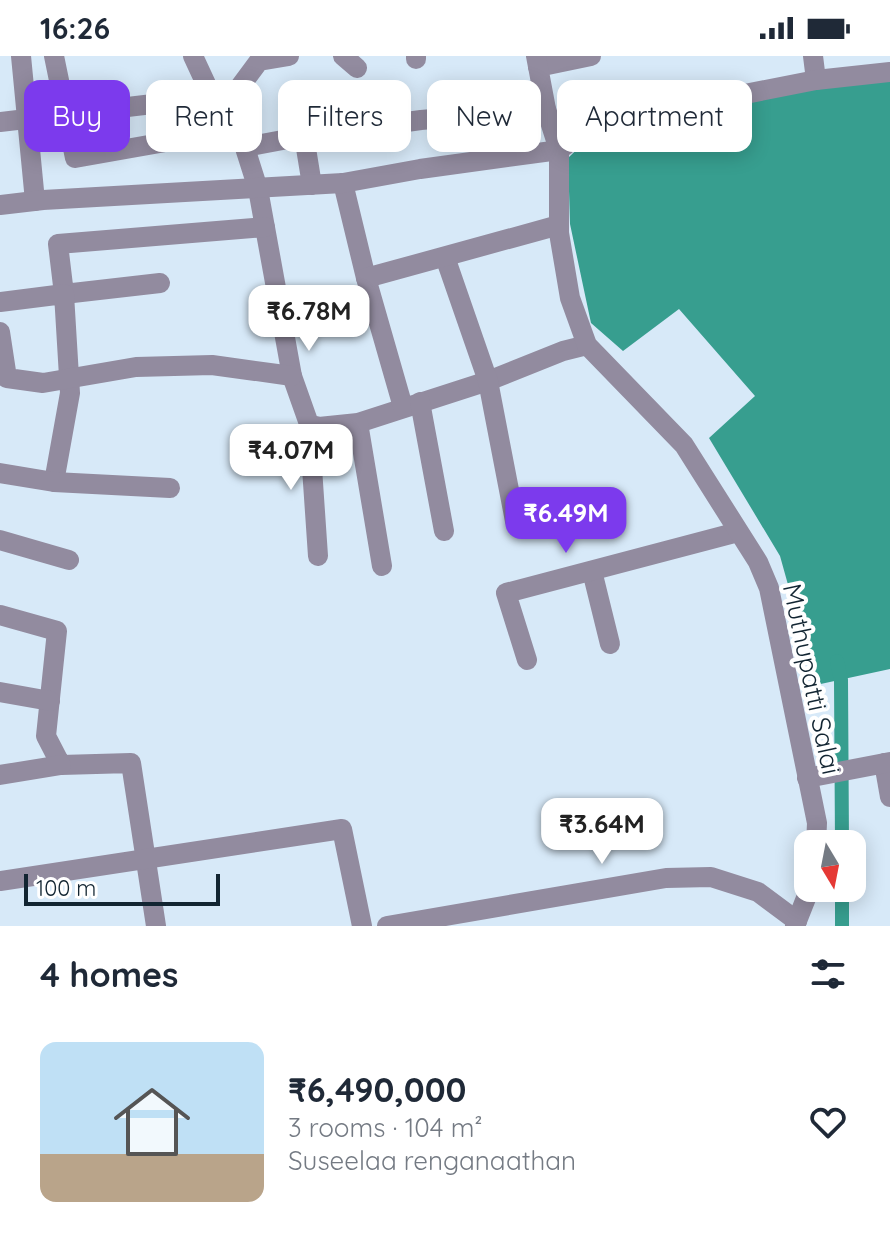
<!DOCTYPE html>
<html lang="en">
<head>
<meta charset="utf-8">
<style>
	body { margin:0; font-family:Quicksand,sans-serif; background:#f2f2f3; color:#1f2937; height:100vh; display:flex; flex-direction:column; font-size:30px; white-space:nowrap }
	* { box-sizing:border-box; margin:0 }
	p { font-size:26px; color:#747a83 }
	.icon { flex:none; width:44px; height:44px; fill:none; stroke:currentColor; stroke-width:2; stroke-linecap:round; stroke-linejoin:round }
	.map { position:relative; height:870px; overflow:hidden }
	.side { display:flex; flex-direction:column; background:#fff; flex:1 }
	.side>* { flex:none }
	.top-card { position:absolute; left:24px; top:24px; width:842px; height:72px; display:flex; gap:16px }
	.needle { width:52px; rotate:170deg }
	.fabs { position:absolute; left:794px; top:774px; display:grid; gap:16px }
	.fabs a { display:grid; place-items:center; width:72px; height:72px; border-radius:16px; background:#fff; box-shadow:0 4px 20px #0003; font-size:40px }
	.scale { position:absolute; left:24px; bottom:20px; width:196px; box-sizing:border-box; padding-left:8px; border:4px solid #122532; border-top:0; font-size:22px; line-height:28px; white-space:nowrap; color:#122532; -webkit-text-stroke:6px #fff; paint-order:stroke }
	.price { position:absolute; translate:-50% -68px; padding:0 18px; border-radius:16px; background:#fff; color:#222; font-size:26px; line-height:52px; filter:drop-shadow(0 2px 4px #0008) }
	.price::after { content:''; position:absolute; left:50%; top:48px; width:24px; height:18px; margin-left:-12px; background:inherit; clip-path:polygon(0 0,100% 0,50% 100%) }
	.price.current { background:#7c3aed; color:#fff }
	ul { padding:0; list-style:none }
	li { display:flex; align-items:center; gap:24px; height:200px; padding:0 40px }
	li span { display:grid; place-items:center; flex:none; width:224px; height:160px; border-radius:16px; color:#555 }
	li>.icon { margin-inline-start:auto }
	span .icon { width:96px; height:96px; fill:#fffc; stroke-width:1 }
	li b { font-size:34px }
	h2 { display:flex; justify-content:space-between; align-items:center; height:96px; padding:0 40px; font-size:34px }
	.tag { padding:0 28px; border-radius:16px; background:#fff; box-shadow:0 4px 20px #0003; font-size:28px; line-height:72px }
	.tag.current { background:#7c3aed; color:#fff }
	.status { display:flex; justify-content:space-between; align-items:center; height:56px; padding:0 40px; background:#fff; direction:ltr }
	.status svg { height:22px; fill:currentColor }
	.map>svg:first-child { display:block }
	.water { fill:#379e8f }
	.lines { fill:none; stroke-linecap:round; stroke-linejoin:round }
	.canal { stroke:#379e8f; stroke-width:14 }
	.minor { stroke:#928b9f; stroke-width:20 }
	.labels { text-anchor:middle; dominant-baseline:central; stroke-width:8; stroke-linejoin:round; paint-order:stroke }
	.street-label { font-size:26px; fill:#122532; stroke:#fff }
</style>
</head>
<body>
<div class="status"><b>16:26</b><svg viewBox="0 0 49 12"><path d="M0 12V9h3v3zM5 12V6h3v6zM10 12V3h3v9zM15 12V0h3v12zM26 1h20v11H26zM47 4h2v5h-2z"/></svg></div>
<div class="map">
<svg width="890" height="870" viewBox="0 0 890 870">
	<rect width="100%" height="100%" fill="#d7e9f8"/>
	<!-- water -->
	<path class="water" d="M890 25V613L816 629 780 500 709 382 755 340 679 253 623 295 591 267 570 168 568 102 588 83 646 66 817 33Z"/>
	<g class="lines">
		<!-- canal -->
		<g class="canal">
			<path d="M837 605 841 624 842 788"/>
			<path d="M842 870V832"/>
		</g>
		<!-- minor -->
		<g class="minor">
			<path d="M21 0 35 145"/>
			<path d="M54 0 75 102 239 73"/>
			<path d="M193 0 212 41 225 51 239 73 258 133 292 320 309 368 319 371 358 367 488 325 563 295 587 289"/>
			<path d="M343 0 357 12"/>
			<path d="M416 0V3"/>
			<path d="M813 0 816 24"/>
			<path d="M538 11 591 0"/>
			<path d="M225 51 259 5 289 0"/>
			<path d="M0 66 212 41"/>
			<path d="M304 80 421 64 546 53"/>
			<path d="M245 91 304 80 312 129"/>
			<path d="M343 127 366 222 403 351"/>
			<path d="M0 149 43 144 343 127 420 113 559 94 546 53 536 0"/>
			<path d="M445 201 488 325 515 465"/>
			<path d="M366 222 559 169"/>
			<path d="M160 227 64 238 58 188 265 171"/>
			<path d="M0 246 64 238 70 337 54 426"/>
			<path d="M0 276 7 322 43 327 136 311 212 309 292 320"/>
			<path d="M420 346 444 475"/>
			<path d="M358 367 382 510"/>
			<path d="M309 368 318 500"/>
			<path d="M0 417 54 426 170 432"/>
			<path d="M0 484 69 504"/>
			<path d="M592 515 610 588"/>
			<path d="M0 559 57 575 46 680 61 709 131 707 156 870"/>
			<path d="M527 604 506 537 738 476"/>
			<path d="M0 636 50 645"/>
			<path d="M884 707 890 741"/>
			<path d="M0 719 61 709"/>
			<path d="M807 722 890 706"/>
			<path d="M816 788 817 767 769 532 758 506 684 389 587 289 570 242 559 177V94L585 74 644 58 816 24 890 16"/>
			<path d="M0 825 342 773 362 870"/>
			<path d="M387 870 666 822 711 821 758 836 797 865"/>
			<path d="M795 870 810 832"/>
		</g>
	</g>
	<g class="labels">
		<!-- street labels -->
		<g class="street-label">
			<text transform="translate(812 623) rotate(78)">Muthupatti Salai</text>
		</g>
	</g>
</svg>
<div class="fabs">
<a><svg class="needle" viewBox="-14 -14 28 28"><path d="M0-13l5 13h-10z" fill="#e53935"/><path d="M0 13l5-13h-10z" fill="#747a83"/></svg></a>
</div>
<div class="scale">100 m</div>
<b class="price" style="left:309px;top:297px">₹6.78M</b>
<b class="price" style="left:291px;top:436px">₹4.07M</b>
<b class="price current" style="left:566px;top:499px">₹6.49M</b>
<b class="price" style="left:602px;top:810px">₹3.64M</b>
<div class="top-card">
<a class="tag current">Buy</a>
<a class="tag">Rent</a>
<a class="tag">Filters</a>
<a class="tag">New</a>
<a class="tag">Apartment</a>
</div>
</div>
<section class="side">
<h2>4 homes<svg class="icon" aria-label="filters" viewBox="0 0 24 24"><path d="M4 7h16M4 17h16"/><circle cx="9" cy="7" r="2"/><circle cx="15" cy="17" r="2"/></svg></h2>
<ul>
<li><span style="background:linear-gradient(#bfe0f5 70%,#b9a48a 0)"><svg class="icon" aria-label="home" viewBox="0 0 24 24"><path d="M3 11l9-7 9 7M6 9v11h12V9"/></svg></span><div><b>₹6,490,000</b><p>3 rooms · 104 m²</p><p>Suseelaa renganaathan</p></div><svg class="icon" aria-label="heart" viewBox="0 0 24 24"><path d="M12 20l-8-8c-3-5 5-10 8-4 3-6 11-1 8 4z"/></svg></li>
</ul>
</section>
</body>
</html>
